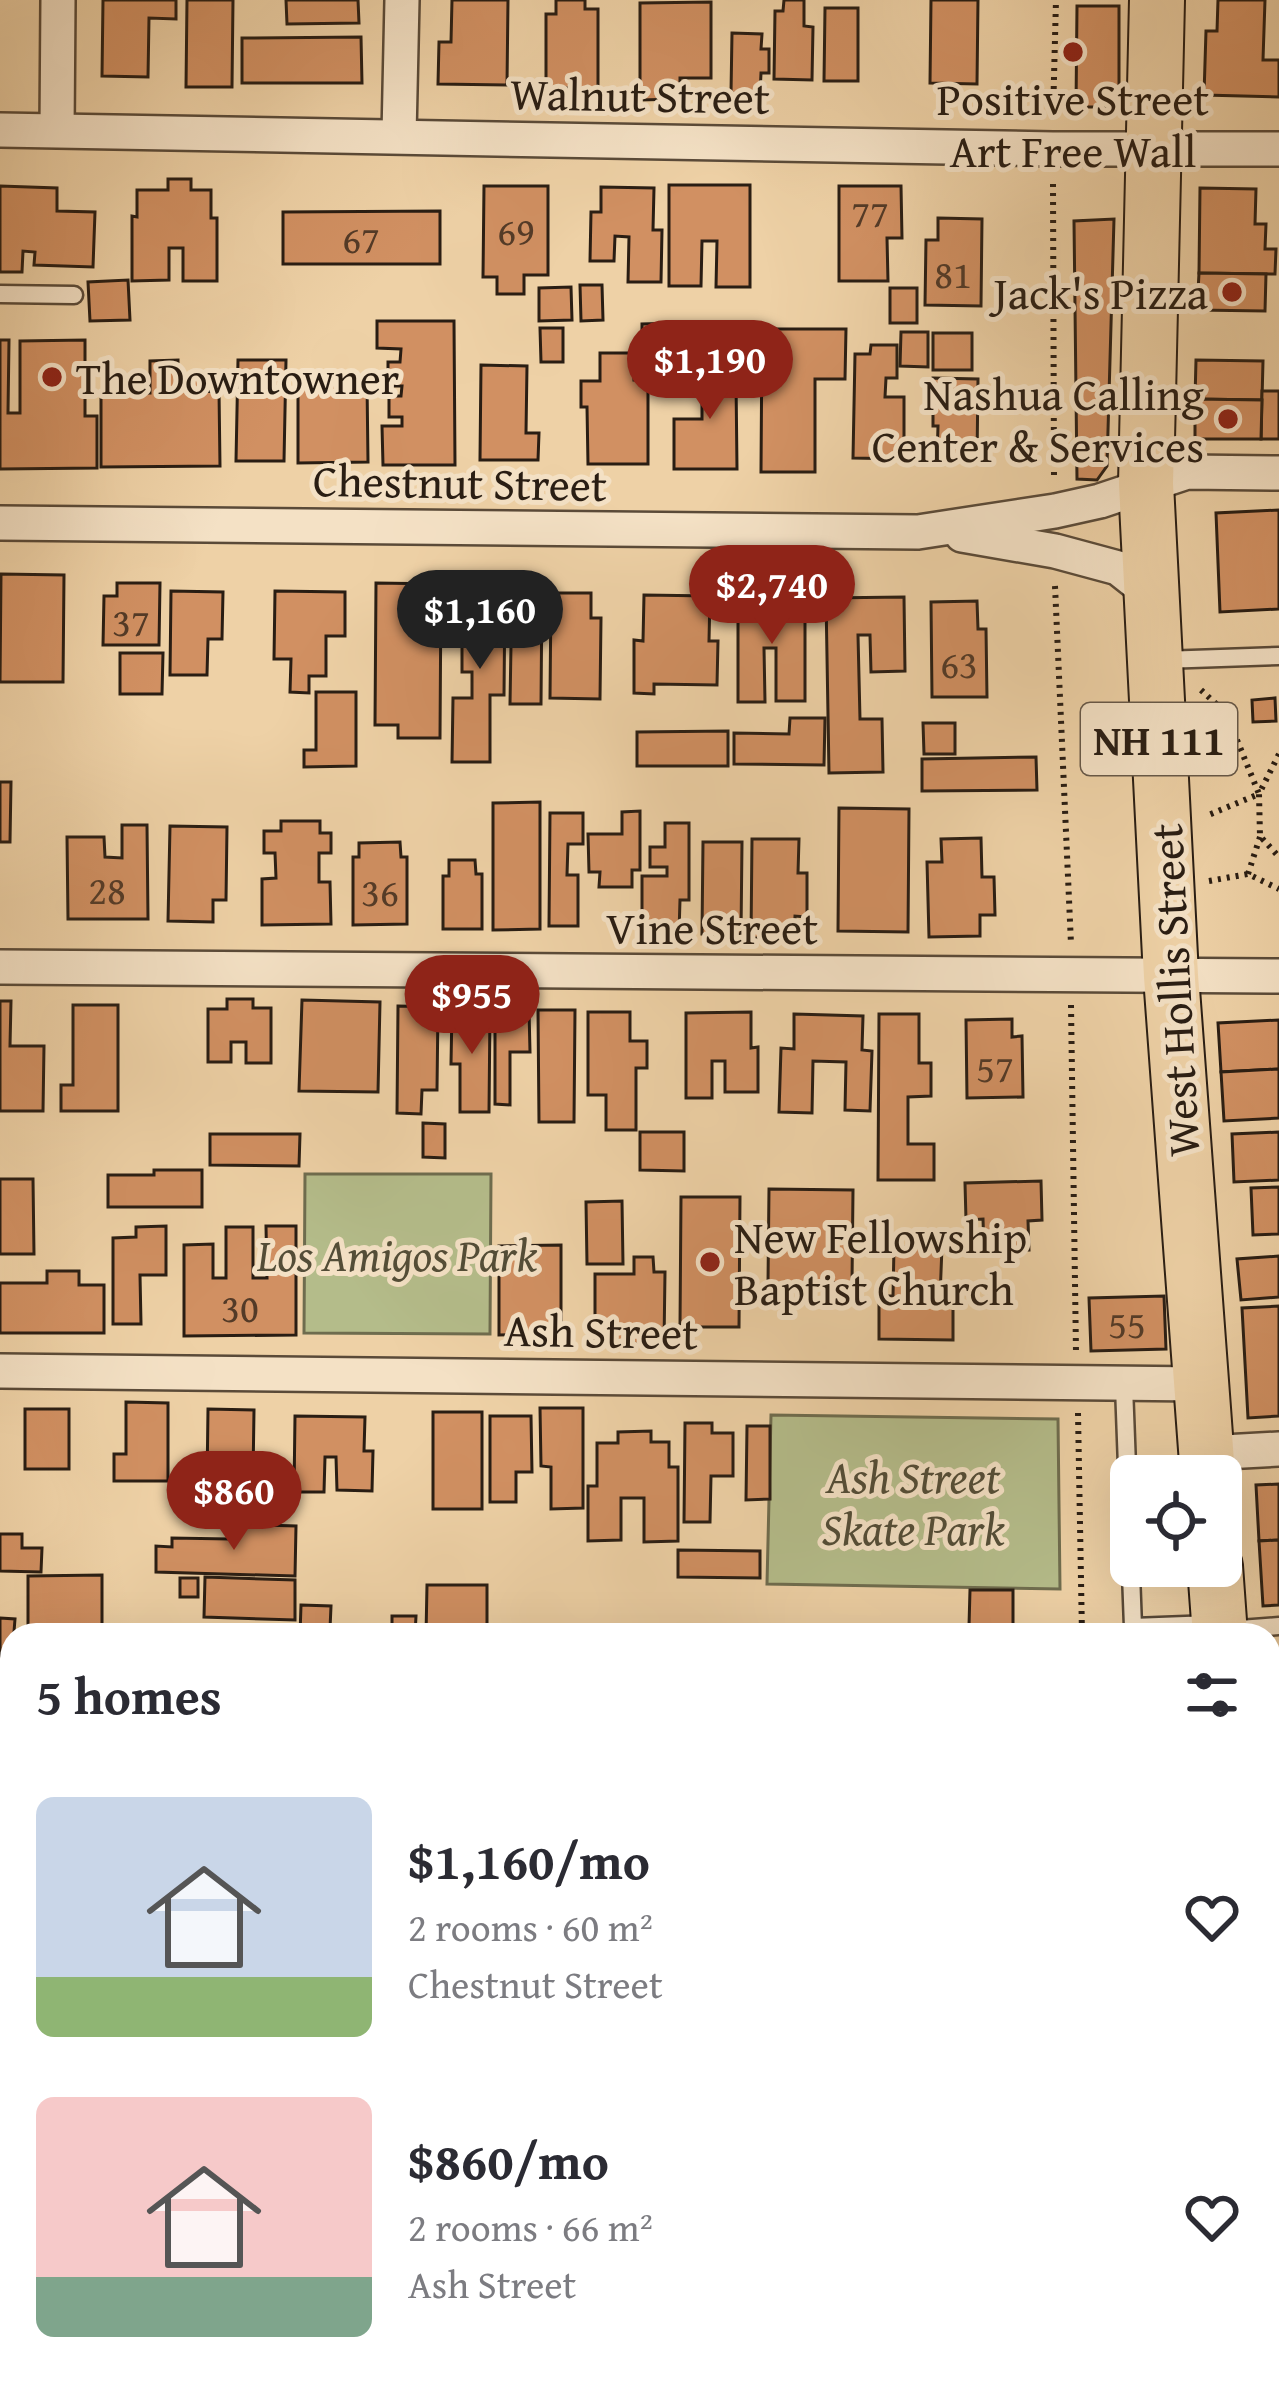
<!DOCTYPE html>
<html lang="en">
<head>
<meta charset="utf-8">
<style>
	body { margin:0; font-family:"Gentium Book Plus",serif; background:#f7f7f7; color:#2b2b33; height:100vh; display:flex; flex-direction:column; font-size:45px; white-space:nowrap }
	* { box-sizing:border-box; margin:0 }
	p { font-size:39px; color:#7c7c81 }
	.icon { flex:none; width:66px; height:66px; fill:none; stroke:currentColor; stroke-width:2; stroke-linecap:round; stroke-linejoin:round }
	.map { position:relative; flex:1; overflow:hidden }
	.side { position:absolute; left:0px; top:1623px; width:1281px; height:768px; display:flex; flex-direction:column; background:#fff; border-radius:36px 36px 0 0; box-shadow:0 12px 48px #0002 }
	.side>* { flex:none }
	.buttons { position:absolute; left:1110px; top:1455px; display:grid; gap:24px }
	.buttons a { display:grid; place-items:center; width:132px; height:132px; border-radius:18px; background:#fff; box-shadow:0 12px 48px #0002; font-size:60px }
	.price { position:absolute; translate:-50% -102px; padding:0 27px; border-radius:42px; background:#8f2418; color:#fff; font-size:39px; line-height:78px; filter:drop-shadow(0 3px 6px #0008) }
	.price::after { content:''; position:absolute; left:50%; top:72px; width:36px; height:27px; margin-left:-18px; background:inherit; clip-path:polygon(0 0,100% 0,50% 100%) }
	.price.on { background:#222; color:#fff }
	ul { padding:0; list-style:none }
	li { display:flex; align-items:center; gap:36px; height:300px; padding:0 36px }
	li span { display:grid; place-items:center; flex:none; width:336px; height:240px; border-radius:18px; color:#555 }
	li>.icon { margin-inline-start:auto }
	span .icon { width:144px; height:144px; fill:#fffc; stroke-width:1 }
	li b { font-size:51px }
	h2 { display:flex; justify-content:space-between; align-items:center; height:144px; padding:0 36px; font-size:51px }
	.map>svg:first-child { display:block }
	.green { fill:#b4bc8a; stroke:#6e6c4e; stroke-width:3 }
	.building { fill:#d19062; stroke:#291d13; stroke-width:3 }
	.lines { fill:none; stroke-linecap:round; stroke-linejoin:round }
	.lane-casing { stroke:#5a4a38; stroke-width:21 }
	.street-casing { stroke:#5a4a38; stroke-width:38 }
	.secondary-casing { stroke:#291d13; stroke-width:52 }
	.primary-casing { stroke:#291d13; stroke-width:58 }
	.path { stroke:#291d13; stroke-width:6; stroke-dasharray:3 6; stroke-linecap:butt }
	.lane { stroke:#f4e1c5; stroke-width:16 }
	.street { stroke:#f4e1c5; stroke-width:33 }
	.secondary { stroke:#f4e1c5; stroke-width:48 }
	.primary { stroke:#eed1a6; stroke-width:54 }
	.poi-dot { fill:#8f2418; stroke:#f4e1c5; stroke-width:4.5 }
	.labels { text-anchor:middle; dominant-baseline:central; stroke-width:10; stroke-linejoin:round; paint-order:stroke }
	.number-label { font-size:39px; fill:#533a27 }
	.shield { fill:#f4e1c5; stroke:#665848; stroke-width:3 }
	.shield-label { font-size:42px; font-weight:bold; fill:#291d13 }
	.street-label { font-size:45px; fill:#291d13; stroke:#f4e1c5 }
	.poi-label { font-size:45px; fill:#291d13; stroke:#f4e1c5; text-anchor:end }
	.park-label { font-size:45px; font-style:italic; fill:#534d37; stroke:#f4e1c5 }
</style>
</head>
<body>
<div class="map">
<svg width="1279" height="2391" viewBox="0 0 1279 2391">
	<rect width="100%" height="100%" fill="#eed1a6"/>
	<filter id="stains"><feTurbulence type="fractalNoise" baseFrequency=".00167" numOctaves="4"/><feColorMatrix values="0 0 0 0 .2 0 0 0 0 .09 0 0 0 0 .02 0 0 0 .5 -.17"/></filter>
	<radialGradient id="worn" r=".72"><stop offset=".6" stop-color="#630" stop-opacity="0"/><stop offset="1" stop-color="#630" stop-opacity=".3"/></radialGradient>
	<!-- green -->
	<g class="green">
		<path d="M305 1174H491L490 1334 304 1333Z"/>
		<path d="M771 1415 1058 1419 1060 1589 767 1584Z"/>
		<path d="M121 2379H273L260 2391H131Z"/>
	</g>
	<!-- building -->
	<g class="building">
		<path d="M103 0H176V19L149 18 148 77 102 76Z"/>
		<path d="M187 0H233L232 87H186Z"/>
		<path d="M286 0H358L359 23 287 24Z"/>
		<path d="M452 0H508L507 85 438 84 439 42H451Z"/>
		<path d="M556 0H585V9H598V88H546V14H556Z"/>
		<path d="M784 0H804V26L813 27 812 80 774 79 775 11H783Z"/>
		<path d="M931 0H978L977 84 930 83Z"/>
		<path d="M1218 0H1265L1263 60H1279V97L1204 95 1206 31H1217Z"/>
		<path d="M711 2V78H680V99L640 100V3Z"/>
		<path d="M1077 6H1119V107H1076Z"/>
		<path d="M825 8H858V81H824Z"/>
		<path d="M732 33 762 34 761 49H769V73H761L760 94 731 93Z"/>
		<path d="M361 37 362 83H242V38Z"/>
		<path d="M168 179H191V190H211V218H217V281H183V248H169V280L132 281V216L137 217V190H168Z"/>
		<path d="M669 185H750V287H716L717 241H702L701 286H669Z"/>
		<path d="M0 186 57 188V211L95 212 93 267 34 265 35 252 23 251 22 272H0Z"/>
		<path d="M484 186H548V275H524V294H497V277H483Z"/>
		<path d="M839 186H901L902 238H887L888 281H839Z"/>
		<path d="M601 187 654 188 653 230H662L661 282H628L629 237 615 236 614 261H590L591 212H601Z"/>
		<path d="M1200 188 1256 189 1255 224H1266L1265 249H1276L1275 274 1199 273Z"/>
		<path d="M440 211V264H283V212Z"/>
		<path d="M938 218 982 219 981 306 925 305 926 240H938Z"/>
		<path d="M1114 219 1107 466 1097 480 1077 479 1074 221Z"/>
		<path d="M1199 273 1266 274 1265 311 1197 310Z"/>
		<path d="M128 280 130 320 90 321 88 282Z"/>
		<path d="M580 285H602L603 320 581 321Z"/>
		<path d="M571 287 572 320 539 321V288Z"/>
		<rect x="890" y="288" width="27" height="35"/>
		<path d="M377 321H454L455 465H383L382 426H402V417H389V396H401L402 386H388V362H400L401 349 377 348Z"/>
		<path d="M679 323 680 365H642V324Z"/>
		<path d="M540 328H563V362H541Z"/>
		<path d="M762 329H846L845 379H815V472H761Z"/>
		<path d="M901 332H928V367L900 366Z"/>
		<rect x="933" y="333" width="39" height="37"/>
		<path d="M0 340H9L8 413H20V341L85 340V416H97V468L0 469Z"/>
		<path d="M871 345H897V378H886L885 397H904V459L853 458 855 354H870Z"/>
		<path d="M600 353H634V380H648V464H588L587 407H581V381H600Z"/>
		<path d="M702 353H727V380H736L737 469H674V419H702Z"/>
		<path d="M178 360V380L200 379 199 392 219 391 220 466 101 467V393H150V361Z"/>
		<path d="M238 360H286L284 461H236Z"/>
		<path d="M1196 360 1263 361 1262 400 1195 399Z"/>
		<path d="M481 365 527 366 526 433H539L538 460H480Z"/>
		<path d="M933 378 978 379 977 460H937L938 426H933Z"/>
		<path d="M367 383 368 462 298 463V384Z"/>
		<path d="M1262 391H1279V439H1261Z"/>
		<path d="M1195 399 1262 400 1261 439H1195Z"/>
		<path d="M1279 510V609L1220 612 1216 513Z"/>
		<path d="M1 574 64 575 63 682H0Z"/>
		<path d="M117 583H160L159 645H103L104 596H117Z"/>
		<path d="M376 583 441 584 440 738H398V725H375Z"/>
		<path d="M512 586H542L541 704H510Z"/>
		<path d="M462 588H505L504 695H490V762H452L453 698H472V672H462Z"/>
		<path d="M171 591 223 592 222 639H208L207 675H170Z"/>
		<path d="M275 591 345 592V636H326V676H309V693L290 692 291 659H274Z"/>
		<path d="M551 593H591V618H601L600 699 550 698Z"/>
		<path d="M644 595 710 596 709 641H718L717 685 654 684V694L634 693V640L643 641Z"/>
		<path d="M738 597H805V701H776V648H764L765 702H738Z"/>
		<path d="M904 597 905 671 871 672 870 635H858L860 719H882L883 772 829 773 826 598Z"/>
		<path d="M977 601 978 629H986L987 697H932L931 602Z"/>
		<path d="M120 653H163L162 694H120Z"/>
		<path d="M316 692H356V766L304 767V750H316Z"/>
		<path d="M1275 698 1276 721 1253 722 1252 700Z"/>
		<path d="M790 718H825L824 765 734 764V733L789 734Z"/>
		<path d="M923 723H955V754H924Z"/>
		<path d="M728 731V766H637V732Z"/>
		<path d="M1036 757 1037 790 922 791V759Z"/>
		<path d="M0 782H11L10 842H0Z"/>
		<path d="M540 802V929L493 930V803Z"/>
		<path d="M839 808 909 809 908 932 838 931Z"/>
		<path d="M640 811V870H632V887H599L600 872H589L588 834H622V812Z"/>
		<path d="M550 813H583V844H568L567 875H578V926H549Z"/>
		<path d="M281 821H320V833H331V853H319V882H330L331 924 262 925V879L276 878 275 853H264V831H281Z"/>
		<path d="M665 823H689V900H680L679 933H642V876H667V867H650V847H665Z"/>
		<path d="M122 825H147L148 919H68L67 837H104L105 857 122 858Z"/>
		<path d="M170 826 227 827 226 900H213V922L168 921Z"/>
		<path d="M981 838 982 877H994L995 915H980V936L929 937 927 862H942L941 839Z"/>
		<path d="M752 839H799L798 873H807V917L795 916 794 938H751Z"/>
		<path d="M400 842 401 857H407V924L353 925V857H359V843Z"/>
		<path d="M703 842H742L741 934H702Z"/>
		<path d="M449 860H475L476 874H482V929H443V876H449Z"/>
		<path d="M227 999H253V1008H271V1063H246V1042H231V1062H208V1009H227Z"/>
		<path d="M302 1000 380 1002 378 1092 299 1091Z"/>
		<path d="M0 1001H11L10 1046H44L43 1111H0Z"/>
		<path d="M73 1005H118V1111H61V1085H73Z"/>
		<path d="M398 1006 438 1007 437 1090H422L421 1114 397 1113Z"/>
		<path d="M452 1009 490 1010 489 1112H460V1064H451Z"/>
		<path d="M495 1010H529L530 1052H510V1105L495 1104Z"/>
		<path d="M538 1010H575L574 1122H539Z"/>
		<path d="M588 1012H630V1041H647V1068H636V1130H606V1095H588Z"/>
		<path d="M751 1012V1048L758 1047V1092H725V1061H712V1098H686V1013Z"/>
		<path d="M794 1014 863 1016 862 1050 872 1051 870 1111 845 1110 846 1062 813 1061 812 1113 779 1112 781 1048 794 1049Z"/>
		<path d="M879 1014H919V1063H931V1096L908 1097V1144H934V1180H878Z"/>
		<path d="M1012 1019V1037L1022 1036 1023 1097 967 1098 966 1020Z"/>
		<path d="M1279 1020V1069L1221 1072 1218 1023Z"/>
		<path d="M1279 1069V1118L1224 1121 1221 1072Z"/>
		<path d="M423 1123 445 1124V1158L423 1157Z"/>
		<path d="M640 1132H684V1171L640 1170Z"/>
		<path d="M1279 1132V1180L1234 1182 1232 1134Z"/>
		<path d="M210 1134H300L299 1166 210 1165Z"/>
		<path d="M154 1170H202V1207H108V1175H154Z"/>
		<path d="M0 1179H33L34 1254H0Z"/>
		<path d="M1041 1181 1042 1220 1028 1221 1029 1250 984 1251 983 1219 966 1220 965 1183Z"/>
		<path d="M1279 1187V1234L1253 1235 1251 1188Z"/>
		<path d="M769 1189 853 1190 852 1283H768Z"/>
		<path d="M681 1197H740L739 1327H680Z"/>
		<path d="M622 1201 623 1264H587L586 1202Z"/>
		<path d="M166 1226V1275H140L141 1324H113V1238L136 1237V1227Z"/>
		<path d="M266 1226H296V1335L184 1336V1245L213 1244V1278H226V1227H253V1278H267Z"/>
		<path d="M561 1245V1334L499 1335V1246Z"/>
		<path d="M894 1247H942L940 1297H953V1340L879 1339V1296H893Z"/>
		<path d="M1279 1256V1297L1241 1300 1237 1259Z"/>
		<path d="M634 1257H653L654 1272H665L664 1344H595V1274H634Z"/>
		<path d="M47 1271H79V1285H104V1333H0V1283H47Z"/>
		<path d="M1164 1296 1166 1349 1091 1351 1089 1298Z"/>
		<path d="M1279 1306V1416L1248 1418 1242 1308Z"/>
		<path d="M126 1402 168 1403V1481H114V1454H126Z"/>
		<path d="M540 1408H583V1508L551 1509V1467L541 1466Z"/>
		<rect x="25" y="1409" width="44" height="60"/>
		<path d="M208 1409 254 1410 253 1477 230 1476V1484H207Z"/>
		<rect x="433" y="1412" width="49" height="97"/>
		<path d="M295 1416 365 1417 364 1451H373L372 1491 337 1490 336 1457H325L324 1492H294Z"/>
		<path d="M490 1416H531L532 1472H516V1502H490Z"/>
		<path d="M685 1423H712V1433H733V1476H711L710 1522H684Z"/>
		<path d="M747 1426H770V1499L746 1500Z"/>
		<path d="M651 1431V1442H669V1467H678V1541L644 1542V1498H621V1540L588 1541V1486H597V1443H618V1432Z"/>
		<path d="M1279 1484V1540L1259 1541 1256 1485Z"/>
		<path d="M229 1524 296 1526 295 1576 156 1572V1546L172 1547V1538L229 1539Z"/>
		<path d="M0 1534H22V1548H42L41 1572 0 1571Z"/>
		<path d="M1279 1540V1605L1263 1606 1259 1541Z"/>
		<path d="M678 1550 760 1551V1578L678 1577Z"/>
		<path d="M102 1575V1635H28V1576Z"/>
		<path d="M205 1577 295 1580V1620L204 1617Z"/>
		<rect x="180" y="1578" width="18" height="19"/>
		<path d="M427 1585H487V1635H426Z"/>
		<path d="M970 1590H1013V1627L969 1626Z"/>
		<path d="M301 1605 331 1606 330 1629 341 1630 340 1635H300Z"/>
		<path d="M392 1616H416L415 1635H392Z"/>
		<path d="M0 1618 15 1619 12 1657 0 1656Z"/>
		<path d="M10 1662 12 1738H0V1698H9Z"/>
		<rect x="0" y="1853" width="12" height="40"/>
		<path d="M0 1945H12L10 1999H0Z"/>
		<rect x="0" y="2016" width="12" height="41"/>
		<rect x="0" y="2070" width="12" height="61"/>
		<path d="M620 2379H647L646 2388 662 2391H609V2387L620 2388Z"/>
		<path d="M897 2379 939 2391H893Z"/>
		<path d="M1184 2379H1252L1253 2391H1185Z"/>
	</g>
	<g class="lines">
		<!-- lane casing -->
		<g class="lane-casing">
			<g id="lane">
				<path d="M0 294 74 295"/>
				<path d="M1162 660 1279 656"/>
				<path d="M1124 1386 1133 1627 1212 1624"/>
				<path d="M1227 1630 1279 1626"/>
			</g>
		</g>
		<!-- street casing -->
		<g class="street-casing">
			<g id="street">
				<path d="M0 130 1053 149H1279"/>
				<path d="M57 130 58 0"/>
				<path d="M399 135 402 0"/>
				<path d="M0 523 918 532 1055 511 1100 501 1187 472 1279 473"/>
				<path d="M962 535 1055 551 1118 568 1151 594"/>
				<path d="M0 967 1279 976"/>
				<path d="M0 1371 1200 1384"/>
				<path d="M1206 1453 1279 1449"/>
			</g>
		</g>
		<!-- secondary casing -->
		<g class="secondary-casing">
			<g id="secondary">
				<path d="M0 1780H12"/>
				<path d="M1269 1863 1279 1864"/>
				<path d="M0 2176 12 2175"/>
				<path d="M0 2294 12 2307"/>
				<path d="M75 2379 86 2391"/>
			</g>
		</g>
		<!-- primary casing -->
		<g class="primary-casing">
			<g id="primary">
				<path d="M1157 0 1146 484 1171 976 1208 1476"/>
				<path d="M1215 1566 1220 1635"/>
				<path d="M1269 2127 1279 2226"/>
			</g>
		</g>
		<!-- path -->
		<g class="path">
			<path d="M1053 116 1056 0"/>
			<path d="M1053 184 1054 476"/>
			<path d="M1055 586 1071 944"/>
			<path d="M1201 690 1226 713 1259 794 1206 816"/>
			<path d="M1279 754 1259 794 1260 836 1279 857"/>
			<path d="M1248 874 1260 837"/>
			<path d="M1209 881 1248 874 1279 889"/>
			<path d="M1071 1005 1076 1352"/>
			<path d="M1078 1413 1082 1635"/>
			<path d="M1088 2379V2391"/>
			<path d="M242 2391 249 2379"/>
		</g>
		<!-- lane -->
		<use href="#lane" class="lane"/>
		<!-- street -->
		<use href="#street" class="street"/>
		<!-- secondary -->
		<use href="#secondary" class="secondary"/>
		<!-- primary -->
		<use href="#primary" class="primary"/>
	</g>
	<!-- markers -->
	<g class="poi-dot">
		<circle cx="1073" cy="52" r="12"/>
		<circle cx="1232" cy="292" r="12"/>
		<circle cx="52" cy="377" r="12"/>
		<circle cx="1228" cy="419" r="12"/>
		<circle cx="710" cy="1262" r="12"/>
	</g>
	<g class="labels">
		<!-- number labels -->
		<g class="number-label">
			<text x="870" y="212">77</text>
			<text x="516" y="230">69</text>
			<text x="361" y="238">67</text>
			<text x="953" y="273">81</text>
			<text x="131" y="621">37</text>
			<text x="959" y="663">63</text>
			<text x="107" y="889">28</text>
			<text x="380" y="891">36</text>
			<text x="995" y="1067">57</text>
			<text x="240" y="1307">30</text>
			<text x="1127" y="1323">55</text>
		</g>
		<!-- shield labels -->
		<rect class="shield" x="1081" y="703" width="156" height="72" rx="9"/>
		<g class="shield-label">
			<text x="1159" y="739">NH 111</text>
		</g>
		<!-- street labels -->
		<g class="street-label">
			<text transform="translate(640 95) rotate(1)">Walnut Street</text>
			<text transform="translate(460 482) rotate(1)">Chestnut Street</text>
			<text x="712" y="927">Vine Street</text>
			<text transform="translate(1174 990) rotate(-93)">West Hollis Street</text>
			<text transform="translate(601 1331) rotate(1)">Ash Street</text>
		</g>
		<!-- poi labels -->
		<g class="poi-label">
			<text x="1073" y="98" text-anchor="middle">Positive Street<tspan x="1073" dy="52">Art Free Wall</tspan></text>
			<text x="1208" y="292">Jack's Pizza</text>
			<text x="76" y="377" text-anchor="start">The Downtowner</text>
			<text x="1204" y="393">Nashua Calling<tspan x="1204" dy="52">Center &amp; Services</tspan></text>
			<text x="734" y="1236" text-anchor="start">New Fellowship<tspan x="734" dy="52">Baptist Church</tspan></text>
		</g>
		<!-- park labels -->
		<g class="park-label">
			<text x="397" y="1254">Los Amigos Park</text>
			<text x="913" y="1476">Ash Street<tspan x="913" dy="52">Skate Park</tspan></text>
		</g>
	</g>
	<rect width="100%" height="100%" filter="url(#stains)"/>
	<rect width="100%" height="100%" fill="url(#worn)"/>
</svg>
<div class="buttons">
<a><svg class="icon" aria-label="locate" viewBox="0 0 24 24"><circle cx="12" cy="12" r="6"/><path d="M12 2v4M12 18v4M2 12h4M18 12h4"/></svg></a>
</div>
<b class="price" style="left:710px;top:422px">$1,190</b>
<b class="price" style="left:772px;top:647px">$2,740</b>
<b class="price on" style="left:480px;top:672px">$1,160</b>
<b class="price" style="left:472px;top:1057px">$955</b>
<b class="price" style="left:234px;top:1553px">$860</b>
<section class="side">
<h2>5 homes<svg class="icon" aria-label="filters" viewBox="0 0 24 24"><path d="M4 7h16M4 17h16"/><circle cx="9" cy="7" r="2"/><circle cx="15" cy="17" r="2"/></svg></h2>
<ul>
<li><span style="background:linear-gradient(#c9d6e8 75%,#8fb573 0)"><svg class="icon" aria-label="home" viewBox="0 0 24 24"><path d="M3 11l9-7 9 7M6 9v11h12V9"/></svg></span><div><b>$1,160/mo</b><p>2 rooms · 60 m²</p><p>Chestnut Street</p></div><svg class="icon" aria-label="heart" viewBox="0 0 24 24"><path d="M12 20l-8-8c-3-5 5-10 8-4 3-6 11-1 8 4z"/></svg></li>
<li><span style="background:linear-gradient(#f6c9c9 75%,#7fa58c 0)"><svg class="icon" aria-label="home" viewBox="0 0 24 24"><path d="M3 11l9-7 9 7M6 9v11h12V9"/></svg></span><div><b>$860/mo</b><p>2 rooms · 66 m²</p><p>Ash Street</p></div><svg class="icon" aria-label="heart" viewBox="0 0 24 24"><path d="M12 20l-8-8c-3-5 5-10 8-4 3-6 11-1 8 4z"/></svg></li>
</ul>
</section>
</div>
</body>
</html>
